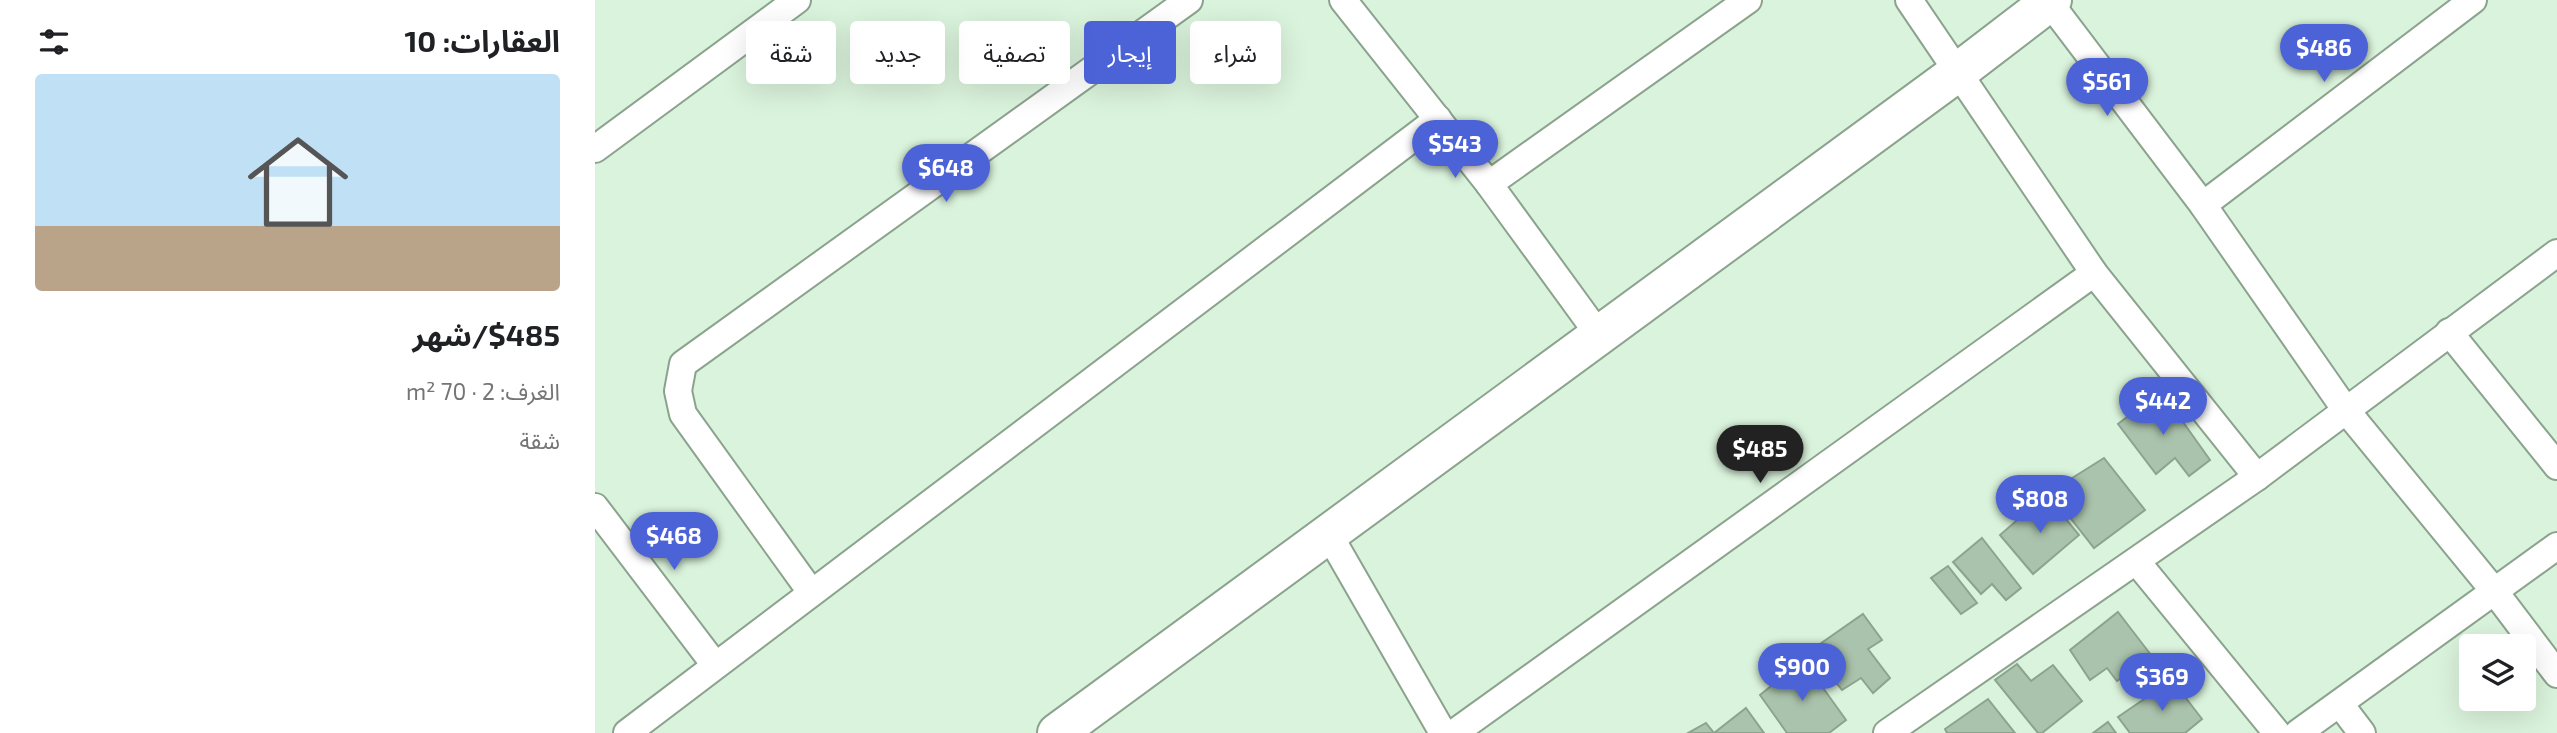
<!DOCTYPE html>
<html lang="ar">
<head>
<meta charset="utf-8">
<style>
	body { margin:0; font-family:"Exo 2","Noto Sans Arabic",sans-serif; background:#f6f6f6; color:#202124; direction:rtl; height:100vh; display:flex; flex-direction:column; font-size:26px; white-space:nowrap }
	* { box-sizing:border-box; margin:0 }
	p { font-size:23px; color:#757577 }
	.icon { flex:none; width:38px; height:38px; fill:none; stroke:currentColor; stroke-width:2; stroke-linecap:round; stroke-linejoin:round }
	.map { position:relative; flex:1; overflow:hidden; direction:ltr }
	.side { display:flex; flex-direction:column; background:#fff; width:595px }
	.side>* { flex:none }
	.guide { position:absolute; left:21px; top:21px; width:665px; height:63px; direction:rtl; display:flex; gap:14px }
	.buttons { position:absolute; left:1864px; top:634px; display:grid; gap:14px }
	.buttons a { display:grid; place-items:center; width:77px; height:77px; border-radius:7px; background:#fff; box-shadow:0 7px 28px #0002; font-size:35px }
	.price { position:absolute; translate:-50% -60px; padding:0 16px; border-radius:24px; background:#4c63d8; color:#fff; font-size:23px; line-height:46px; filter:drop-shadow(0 2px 4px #0008) }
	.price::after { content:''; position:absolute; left:50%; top:42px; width:21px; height:16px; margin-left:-10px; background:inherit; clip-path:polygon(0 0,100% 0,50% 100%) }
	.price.on { background:#222; color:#fff }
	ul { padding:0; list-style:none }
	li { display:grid; align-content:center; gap:14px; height:371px; padding:0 35px }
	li+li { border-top:2px solid #e0e0e0 }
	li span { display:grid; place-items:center; height:217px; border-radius:7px; color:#555 }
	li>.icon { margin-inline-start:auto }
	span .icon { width:126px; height:126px; fill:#fffc; stroke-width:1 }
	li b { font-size:30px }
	h2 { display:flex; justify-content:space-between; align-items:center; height:84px; padding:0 35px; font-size:30px }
	.tag { padding:0 24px; border-radius:7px; background:#fff; box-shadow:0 7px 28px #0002; font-size:24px; line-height:63px }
	.tag.on { background:#4c63d8; color:#fff }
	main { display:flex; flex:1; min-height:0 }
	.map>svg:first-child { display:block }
	.building { fill:#aac3ac; stroke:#8ca48e; stroke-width:2 }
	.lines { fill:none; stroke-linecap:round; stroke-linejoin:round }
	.street-casing { stroke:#8ba38d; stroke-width:30 }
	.secondary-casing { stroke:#8ba38d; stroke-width:42 }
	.street { stroke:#fff; stroke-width:26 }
	.secondary { stroke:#fff; stroke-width:38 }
</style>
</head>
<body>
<main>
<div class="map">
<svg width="1962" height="733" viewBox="0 0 1962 733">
	<rect width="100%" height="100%" fill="#daf3dc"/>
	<!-- building -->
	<g class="building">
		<path d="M1566 391 1615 460 1594 476 1580 458 1561 474 1523 424Z"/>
		<path d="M1509 458 1550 510 1499 548 1455 492Z"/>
		<path d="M1451 495 1484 535 1438 574 1405 535Z"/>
		<path d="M1387 538 1426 588 1411 600 1397 584 1386 594 1358 562Z"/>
		<path d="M1353 566 1382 603 1366 614 1336 578Z"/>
		<path d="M1523 612 1556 655 1522 681 1512 668 1495 680 1475 650Z"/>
		<path d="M1268 614 1287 640 1273 649 1295 678 1278 693 1266 678 1247 690 1215 651Z"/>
		<path d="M1208 660 1251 720 1234 733H1192L1165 695Z"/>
		<path d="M1422 664 1436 681 1458 665 1487 701 1447 733H1443L1400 680Z"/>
		<path d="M1577 680 1607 719 1590 733H1535L1523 717Z"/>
		<path d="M1393 699 1420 733H1352L1350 729Z"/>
		<path d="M1151 708 1169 733H1119Z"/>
		<path d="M1513 722 1521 733H1498Z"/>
		<path d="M1111 723 1119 733H1093Z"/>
	</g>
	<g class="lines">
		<!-- street casing -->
		<g class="street-casing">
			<g id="street">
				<path d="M748 0 894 184 1004 335"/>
				<path d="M1314 0 1499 273 1662 477"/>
				<path d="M1454 2 1608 205 1750 409 1900 592 1962 674"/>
				<path d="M0 149 202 0"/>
				<path d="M894 184 1153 0"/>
				<path d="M1608 205 1878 0"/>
				<path d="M1854 332 1962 466"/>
				<path d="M0 507 120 665"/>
				<path d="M733 533 848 733"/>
				<path d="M1542 562 1682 733"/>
				<path d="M216 592 88 414 83 391 88 364 594 0"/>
				<path d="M1745 704 1767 733"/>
				<path d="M32 733 843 119"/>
				<path d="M859 733 1499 273"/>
				<path d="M1292 733 1662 477 1962 253"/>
				<path d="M1703 733 1962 546"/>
			</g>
		</g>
		<!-- secondary casing -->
		<g class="secondary-casing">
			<path id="secondary" d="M462 733 1363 72 1457 0"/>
		</g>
		<!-- street -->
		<use href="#street" class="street"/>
		<!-- secondary -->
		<use href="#secondary" class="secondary"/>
	</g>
</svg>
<div class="buttons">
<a><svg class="icon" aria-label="layers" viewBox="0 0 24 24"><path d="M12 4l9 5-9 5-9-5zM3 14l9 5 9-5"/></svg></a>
</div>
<b class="price" style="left:1729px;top:84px">$486</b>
<b class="price" style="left:1512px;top:118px">$561</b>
<b class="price" style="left:860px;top:180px">$543</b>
<b class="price" style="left:351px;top:204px">$648</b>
<b class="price" style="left:1568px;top:437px">$442</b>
<b class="price on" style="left:1165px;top:485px">$485</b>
<b class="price" style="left:1445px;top:535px">$808</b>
<b class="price" style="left:79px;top:572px">$468</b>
<b class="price" style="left:1207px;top:703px">$900</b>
<b class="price" style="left:1567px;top:713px">$369</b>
<div class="guide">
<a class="tag">شراء</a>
<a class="tag on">إيجار</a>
<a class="tag">تصفية</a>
<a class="tag">جديد</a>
<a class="tag">شقة</a>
</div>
</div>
<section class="side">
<h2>العقارات: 10<svg class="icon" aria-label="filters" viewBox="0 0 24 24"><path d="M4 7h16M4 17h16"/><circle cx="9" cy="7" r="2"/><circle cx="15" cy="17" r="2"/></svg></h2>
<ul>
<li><span style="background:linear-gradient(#bfe0f5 70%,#b9a48a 0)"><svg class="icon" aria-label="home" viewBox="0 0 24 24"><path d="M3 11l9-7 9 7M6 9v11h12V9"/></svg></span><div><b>$485/شهر</b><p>الغرف: 2 · 70 m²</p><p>شقة</p></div></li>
</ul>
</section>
</main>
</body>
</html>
